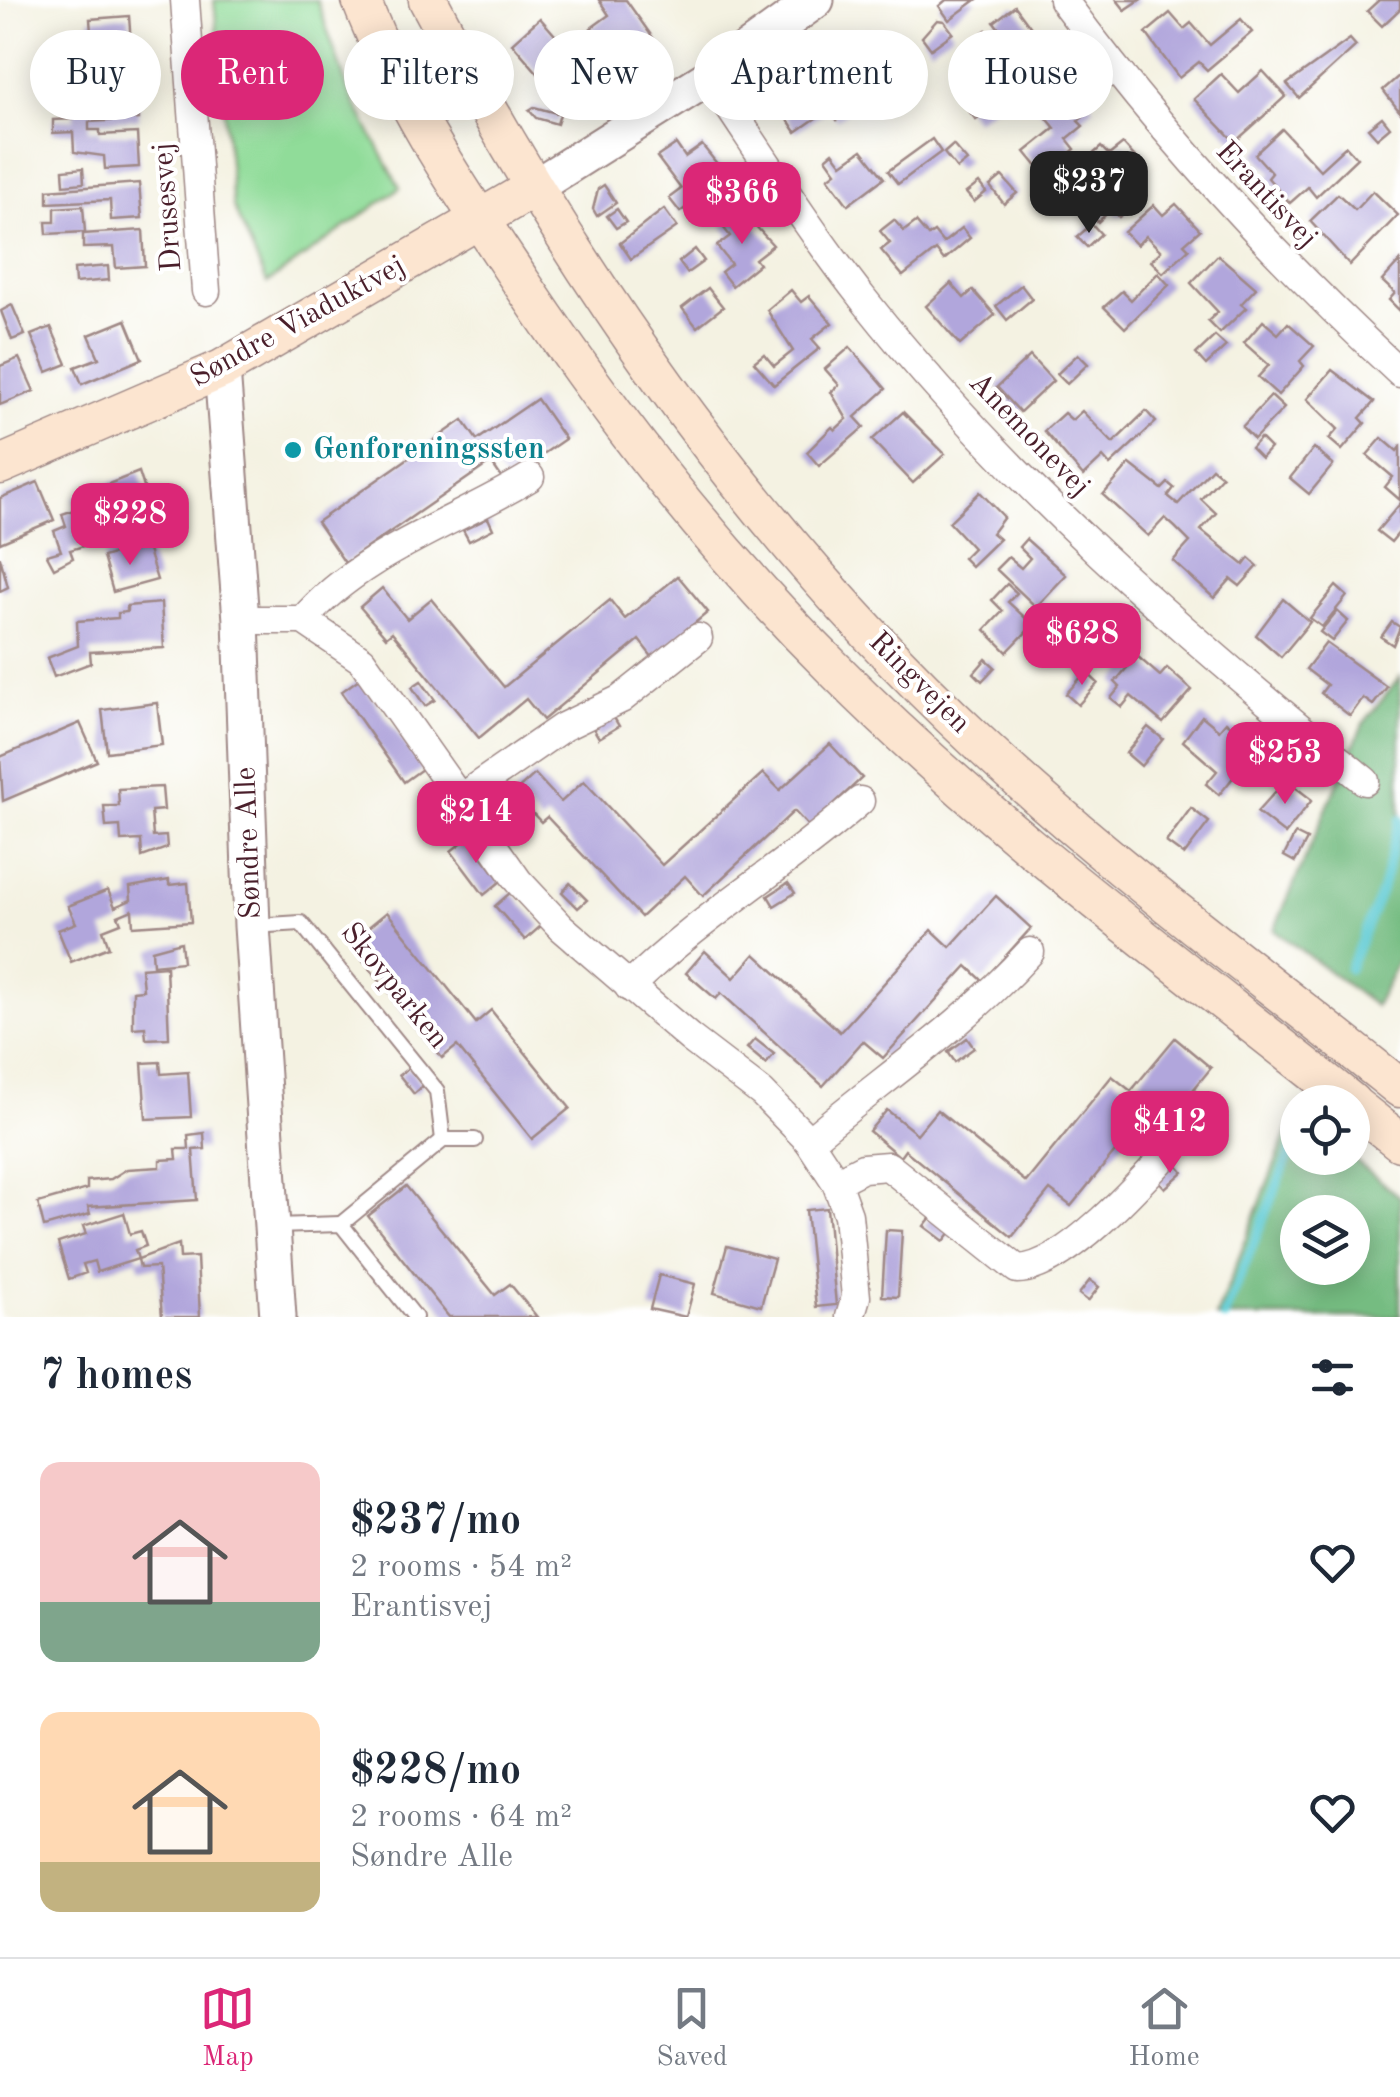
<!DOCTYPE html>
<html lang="en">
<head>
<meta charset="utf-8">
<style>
	body { margin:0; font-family:"Old Standard TT",serif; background:#f6f6f7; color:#1f2937; height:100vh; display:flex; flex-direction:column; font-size:38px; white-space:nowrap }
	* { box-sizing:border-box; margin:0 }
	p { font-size:32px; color:#747a83 }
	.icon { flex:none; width:55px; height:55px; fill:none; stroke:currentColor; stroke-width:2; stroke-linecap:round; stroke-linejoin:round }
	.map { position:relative; height:1317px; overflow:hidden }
	.sheet { display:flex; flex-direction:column; background:#fff; flex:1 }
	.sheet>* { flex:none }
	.banner { position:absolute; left:30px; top:30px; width:1340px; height:90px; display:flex; gap:20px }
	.buttons { position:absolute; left:1280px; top:1085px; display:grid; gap:20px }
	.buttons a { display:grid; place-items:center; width:90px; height:90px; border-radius:50%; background:#fff; box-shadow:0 5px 25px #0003; font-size:50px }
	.price { position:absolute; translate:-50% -85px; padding:0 22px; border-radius:20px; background:#db2777; color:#fff; font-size:32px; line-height:65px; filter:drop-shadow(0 2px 5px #0008) }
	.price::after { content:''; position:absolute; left:50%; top:60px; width:30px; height:22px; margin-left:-15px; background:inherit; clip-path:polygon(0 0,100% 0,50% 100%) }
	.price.active { background:#222; color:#fff }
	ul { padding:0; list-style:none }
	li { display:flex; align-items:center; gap:30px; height:250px; padding:0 40px }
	li span { display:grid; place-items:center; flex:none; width:280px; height:200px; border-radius:20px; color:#555 }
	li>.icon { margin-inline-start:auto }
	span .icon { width:120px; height:120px; fill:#fffc; stroke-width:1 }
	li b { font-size:42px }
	h2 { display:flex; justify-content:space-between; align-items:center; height:120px; padding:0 40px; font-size:42px }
	.pill { padding:0 35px; border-radius:45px; background:#fff; box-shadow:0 5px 25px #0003; font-size:35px; line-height:90px }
	.pill.active { background:#db2777; color:#fff }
	.tab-bar { display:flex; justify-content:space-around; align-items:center; height:140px; border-top:2px solid #e0e1e3; background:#fff; font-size:28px; color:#747a83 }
	.tab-bar a { display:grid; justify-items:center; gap:5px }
	.tab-bar .active { color:#db2777 }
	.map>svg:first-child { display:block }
	.green { fill:#90dc99; stroke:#6d7e62; stroke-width:2.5 }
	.forest { fill:#74bc81; stroke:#5f6e56; stroke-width:2.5; fill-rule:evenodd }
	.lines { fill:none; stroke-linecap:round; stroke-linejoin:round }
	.stream { stroke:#5dcad3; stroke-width:9 }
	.building { fill:#b1a6dc }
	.service-casing { stroke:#9f8886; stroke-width:18 }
	.minor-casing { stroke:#9f8886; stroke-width:31 }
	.tertiary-casing { stroke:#9f8886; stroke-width:39 }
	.secondary-casing { stroke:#9f8886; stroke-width:41 }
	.service { stroke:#fff; stroke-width:14 }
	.minor { stroke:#fff; stroke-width:28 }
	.tertiary { stroke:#fff; stroke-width:35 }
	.secondary { stroke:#fce5d0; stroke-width:38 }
	.culture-dot { fill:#0f9aa8; stroke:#fff; stroke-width:4 }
	.labels { text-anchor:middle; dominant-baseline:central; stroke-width:8; stroke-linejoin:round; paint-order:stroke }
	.street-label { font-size:30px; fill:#4a1f2b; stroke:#fff }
	.culture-label { font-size:30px; font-weight:bold; fill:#0d838f; stroke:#fff; text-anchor:start }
</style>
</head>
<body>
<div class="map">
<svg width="1400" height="1317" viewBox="0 0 1400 1317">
	<rect width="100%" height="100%" fill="#fff"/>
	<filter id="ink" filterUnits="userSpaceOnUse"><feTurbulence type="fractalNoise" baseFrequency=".01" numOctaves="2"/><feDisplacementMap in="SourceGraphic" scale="20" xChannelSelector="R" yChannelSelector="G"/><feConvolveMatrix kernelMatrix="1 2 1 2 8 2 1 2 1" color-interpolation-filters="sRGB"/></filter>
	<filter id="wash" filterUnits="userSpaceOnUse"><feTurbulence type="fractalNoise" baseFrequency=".0048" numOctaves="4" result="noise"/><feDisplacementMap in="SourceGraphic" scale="40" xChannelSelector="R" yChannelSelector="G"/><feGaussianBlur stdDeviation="2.25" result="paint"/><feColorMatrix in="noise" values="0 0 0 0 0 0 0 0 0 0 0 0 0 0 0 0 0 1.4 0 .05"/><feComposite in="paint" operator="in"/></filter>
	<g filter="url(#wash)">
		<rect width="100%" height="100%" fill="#f4f2e2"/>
		<!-- green -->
		<path class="green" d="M214 0H317L348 90 400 188 267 283 233 206Z"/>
		<!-- forest -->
		<g class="forest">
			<path d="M1400 677V957L1375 1006 1274 930 1363 724Z"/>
			<path d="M1295 1112 1298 1158H1352L1400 1197V1317H1216ZM1298 1212H1352V1268H1298Z"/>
		</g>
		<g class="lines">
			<!-- stream -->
			<g class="stream">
				<path d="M1349 969 1381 892 1400 820"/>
				<path d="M1224 1317 1292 1148"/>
			</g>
		</g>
		<g id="blocks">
			<!-- building -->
			<g class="building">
				<path d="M599 0H626L658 45 619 72 591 28 609 15Z"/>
				<path d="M946 0H976L949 20 939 6Z"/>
				<path d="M1117 0H1140L1125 10Z"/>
				<path d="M1379 0H1400V9L1382 26 1367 11Z"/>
				<path d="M1015 6 1044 45 1028 57 1032 63 1003 85 970 42 986 30 994 40 1003 34 994 22Z"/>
				<path d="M1170 13 1184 29 1191 23 1210 45 1241 19 1252 32 1207 70 1199 62 1179 78 1146 33Z"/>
				<path d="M129 16 132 58 93 60 90 19Z"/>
				<path d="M540 18 569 51 585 39 600 66 587 73 602 90 574 115 512 43Z"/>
				<path d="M937 20 944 21 953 33 931 49 922 37Z"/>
				<path d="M1350 39 1356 46 1299 98 1287 84Z"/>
				<path d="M1263 71 1286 96 1235 142 1194 99 1221 74 1239 93Z"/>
				<path d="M1400 75V112L1383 90Z"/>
				<path d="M795 76 803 87 814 78 835 100 865 79 874 93 837 120 829 109 796 132 770 93Z"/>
				<path d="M1045 81 1057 95 1073 81 1094 108 1078 121 1083 126 1067 139 1075 149 1068 155 1074 162 1060 181 1049 171 1044 175 1025 152 1055 128 1028 95Z"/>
				<path d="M137 82 139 119 89 122V130H100V135L137 133 139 167 105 169 104 156 74 152 73 132 53 133V120L74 119 73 89Z"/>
				<path d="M971 83 980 95 994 84 1005 98 976 120 956 94Z"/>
				<path d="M534 107 560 114 557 124 536 118 529 110Z"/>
				<path d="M1382 117 1390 127 1377 138 1368 128Z"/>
				<path d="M1282 129 1320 170 1346 146 1357 158 1316 197 1308 187 1290 203 1268 178 1272 173 1255 154Z"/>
				<path d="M932 139 941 152 898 184 888 171Z"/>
				<path d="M676 144 685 157 702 145 722 170 705 183 710 190 680 212 669 198 681 189 657 157Z"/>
				<path d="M1123 144 1146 169 1131 182 1135 187 1098 222 1083 205 1107 191 1083 163 1101 147 1109 155Z"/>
				<path d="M953 145 967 161 957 169 944 153Z"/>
				<path d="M862 150 884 178 848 205 828 178 836 172 826 158 833 152 842 164Z"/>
				<path d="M83 168 84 183 64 185 63 170Z"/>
				<path d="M1002 176 1017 193 1004 204 990 186Z"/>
				<path d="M139 183 142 218 111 220 110 200 48 203V190Z"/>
				<path d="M979 183 986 192 974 202 966 193Z"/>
				<path d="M604 185 616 203 597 216 593 209 598 189Z"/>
				<path d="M1373 191 1398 215 1350 265 1310 221 1338 194 1355 210Z"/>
				<path d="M1133 194 1139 200 1119 217 1114 211Z"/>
				<path d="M1176 204 1200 230 1184 244 1189 249 1163 273 1151 261 1161 251 1146 236 1137 245 1124 232 1154 205 1163 215Z"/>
				<path d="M83 206 85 232 47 234 46 222H55V208Z"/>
				<path d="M617 209 626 222 616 228 607 216Z"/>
				<path d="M664 209 677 227 631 259 620 243Z"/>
				<path d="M742 211 773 245 755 259 759 264 732 286 721 272 731 264 717 246 730 236 723 227Z"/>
				<path d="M894 220 904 231 916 222 928 236 934 232 943 243 962 228 970 238 944 260 936 250 903 276 881 250 890 243 880 231Z"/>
				<path d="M1092 224 1101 234 1087 247 1077 237Z"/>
				<path d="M143 230 145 266 116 268 114 247 83 248V234Z"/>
				<path d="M695 249 704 261 687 273 679 262Z"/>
				<path d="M1218 255 1256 288 1241 304 1246 308 1220 333 1208 321 1218 312 1191 283Z"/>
				<path d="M1400 261V311L1389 300 1395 293 1382 281Z"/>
				<path d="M108 266 109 280 75 283 74 269Z"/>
				<path d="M1158 273 1169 285 1125 328 1104 307 1122 291 1131 300Z"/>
				<path d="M951 283 964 298 973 290 995 315 960 345 926 306Z"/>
				<path d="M1021 285 1032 299 1007 320 996 306Z"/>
				<path d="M708 288 723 307 697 327 682 308Z"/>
				<path d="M791 290 801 302 809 296 832 323 812 339 820 348 774 385 754 362 764 354 774 366 793 351 767 310Z"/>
				<path d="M12 305 25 335 12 340 1 311Z"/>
				<path d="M126 320 142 359 82 384 75 367 99 358 89 335Z"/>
				<path d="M1263 321 1278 334 1288 323 1314 346 1300 361 1304 366 1278 395 1258 377 1269 365 1244 343Z"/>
				<path d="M51 327 67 364 47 372 31 335Z"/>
				<path d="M1215 336 1226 346 1206 365 1196 354Z"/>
				<path d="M850 347 886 389 855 417 864 427 819 466 807 452 832 427 835 430 847 419 831 392 839 385 825 369Z"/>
				<path d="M1078 354 1088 364 1067 384 1057 374Z"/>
				<path d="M1030 356 1053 381 1020 412 997 387Z"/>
				<path d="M19 358 34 391 0 405V366Z"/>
				<path d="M1332 370 1374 402 1360 418 1365 423 1342 450 1329 439 1338 429 1307 399Z"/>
				<path d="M1271 396 1284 408 1254 439 1242 427Z"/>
				<path d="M537 399 565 439 504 481 491 462 345 563 317 522 463 420 477 440Z"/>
				<path d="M1082 411 1113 443 1146 411 1156 422 1110 465 1103 457 1083 476 1044 431 1064 413 1072 420Z"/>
				<path d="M903 412 945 454 913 483 872 440Z"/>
				<path d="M1260 438 1270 448 1261 458 1251 448Z"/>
				<path d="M1382 438 1397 451 1400 447V500L1385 487 1393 477 1367 455Z"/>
				<path d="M1314 448 1333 465 1309 494 1290 478Z"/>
				<path d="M1130 464 1162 489 1168 483 1174 488 1168 496 1178 504 1212 468 1222 476 1201 499 1216 513 1201 530 1244 565 1249 558 1258 566 1240 586 1231 579 1214 598 1173 561 1190 542 1175 527 1165 518 1148 536 1103 495Z"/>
				<path d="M139 472 153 515 112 529 107 539 70 550 73 558 54 568 47 555 61 551 54 531 66 526 62 514 77 509 73 498Z"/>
				<path d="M38 482 54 520 0 543V498Z"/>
				<path d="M980 492 1004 517 992 533 999 539 971 566 963 558 973 548 949 522Z"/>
				<path d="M1400 504V531L1391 542 1377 531Z"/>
				<path d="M488 518 493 529 469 541 463 530Z"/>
				<path d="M139 528 143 539 122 547 118 536Z"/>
				<path d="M1026 539 1066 575 1036 607 996 569 1008 557 1021 568 1030 558 1019 547Z"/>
				<path d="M146 544 157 580 113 592 103 557Z"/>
				<path d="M0 557 8 587 0 591Z"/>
				<path d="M678 576 708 612 653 658 639 640 543 720 526 699 479 738 392 632 386 637 360 607 382 588 407 619 431 599 504 687 610 600 625 619Z"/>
				<path d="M1007 584 1017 593 1008 602 1033 625 1007 652 985 630 1003 611 992 600Z"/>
				<path d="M1336 586 1347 596 1322 627 1310 618Z"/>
				<path d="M1283 599 1310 622 1281 657 1256 635Z"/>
				<path d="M161 603 164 648 90 652 91 663 54 677 47 658 78 646 77 621 118 618V613L127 612V606Z"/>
				<path d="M1084 609 1095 619 1103 611 1128 633 1098 665 1062 633Z"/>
				<path d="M1337 611 1348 621 1332 641 1320 632Z"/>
				<path d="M1392 622 1400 627 1393 645 1381 637Z"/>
				<path d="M1326 643 1387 687 1373 705 1363 698 1350 716 1321 693 1327 685 1306 669Z"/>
				<path d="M1137 656 1160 676 1167 668 1192 690 1163 723 1131 696 1122 707 1111 698 1120 687 1115 682Z"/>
				<path d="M986 659 995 667 982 681 974 673Z"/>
				<path d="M1086 672 1098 683 1078 705 1066 694Z"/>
				<path d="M359 679 422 769 404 782 341 692Z"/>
				<path d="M421 681 435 700 425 706 412 687Z"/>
				<path d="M157 703 162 745 107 752 102 710Z"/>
				<path d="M613 716 619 726 599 738 593 728Z"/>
				<path d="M1202 716 1219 730 1226 722 1252 743 1238 760 1244 764 1219 795 1206 784 1217 771 1183 741Z"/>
				<path d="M80 723 97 761 3 801 0 757Z"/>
				<path d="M1148 727 1163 739 1141 766 1126 753Z"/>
				<path d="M830 744 862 778 809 827 794 811 703 896 685 876 641 917 547 817 541 822 514 793 535 774 561 802 584 781 662 865 763 773 780 790Z"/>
				<path d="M1286 780 1312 800 1285 834 1257 812Z"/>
				<path d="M162 787 164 810 151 811 153 837 166 836 167 848 142 857 141 840 121 841 120 826 106 827 104 806H119L118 789Z"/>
				<path d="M1191 808 1209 822 1184 855 1166 842Z"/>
				<path d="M1295 834 1307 840 1295 862 1284 856Z"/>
				<path d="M468 838 501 881 484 895 451 851Z"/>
				<path d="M169 880V885L188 883 191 922 133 926 132 910 118 916 121 923 103 930 109 947 71 962 58 930 76 923 68 906 108 890 115 907 131 900 130 887Z"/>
				<path d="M570 883 587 900 578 908 562 892Z"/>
				<path d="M788 883 795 893 774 906 768 896Z"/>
				<path d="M511 892 541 926 525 940 495 906Z"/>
				<path d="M996 896 1031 928 983 981 967 966 883 1058 863 1041 823 1086 721 993 716 999 686 973 705 951 734 978 755 954 840 1032 932 930 950 947Z"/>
				<path d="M387 912 476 1023 491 1010 570 1108 532 1139 457 1046 442 1058 349 943Z"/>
				<path d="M181 942 183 962 153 965 152 950Z"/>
				<path d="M166 966 169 1038 146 1039 145 1027 133 1028V991L143 990 141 968Z"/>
				<path d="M967 1038 974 1048 955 1062 948 1052Z"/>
				<path d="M1175 1038 1211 1068 1166 1123 1149 1110 1071 1206 1050 1190 1012 1237 905 1150 900 1157 869 1131 887 1110 917 1134 937 1110 1026 1182 1112 1076 1131 1091Z"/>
				<path d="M755 1039 774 1054 766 1064 747 1048Z"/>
				<path d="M160 1062 161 1074 188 1072 191 1117 146 1119 142 1063Z"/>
				<path d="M409 1068 423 1086 414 1094 399 1075Z"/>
				<path d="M204 1133 205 1149 193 1150 197 1200 88 1207 90 1214 44 1227 38 1203 87 1189V1181L111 1179 127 1169 160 1167V1160L177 1159 176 1149H189L188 1135Z"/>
				<path d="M1175 1163 1183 1172 1165 1188 1158 1180Z"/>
				<path d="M406 1186 495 1295 510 1284 537 1317H449L368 1216Z"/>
				<path d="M827 1208 836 1305 816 1307 806 1210Z"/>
				<path d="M124 1213 130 1234 141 1231 146 1246 135 1250 138 1259 97 1272 94 1261 83 1264 86 1273 69 1279 58 1243 86 1234 83 1226Z"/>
				<path d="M932 1216 951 1232 944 1241 924 1226Z"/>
				<path d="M886 1230 902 1231 898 1297 882 1296Z"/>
				<path d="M179 1244 180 1258 197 1257 200 1317H162L158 1267 140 1268 138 1259Z"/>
				<path d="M727 1246 774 1259 761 1306 714 1293Z"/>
				<path d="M659 1275 695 1284 686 1317 650 1309Z"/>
				<path d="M1090 1280 1099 1287 1088 1301 1079 1294Z"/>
			</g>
		</g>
	</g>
	<g filter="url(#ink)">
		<use href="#blocks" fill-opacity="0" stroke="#9f8886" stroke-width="2.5"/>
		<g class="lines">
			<!-- service casing -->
			<g class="service-casing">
				<g id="service">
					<path d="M253 926 301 923 437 1091 443 1140"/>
					<path d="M341 1224 443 1140H475"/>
					<path d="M275 1226 341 1224 415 1317"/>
				</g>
			</g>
			<!-- minor casing -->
			<g class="minor-casing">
				<g id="minor">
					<path d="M185 0 206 291"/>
					<path d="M1063 0C1163 136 1276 258 1400 373"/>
					<path d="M709 77C760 152 808 229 864 300 1009 483 1185 636 1365 781"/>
					<path d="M241 620H303L362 660 518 881 561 927 690 1038 762 1093 809 1141 836 1182 848 1215 856 1297 850 1317"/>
					<path d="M303 620C361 552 455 523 530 477"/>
					<path d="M459 799 563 727 621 699 698 638"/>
					<path d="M629 987C700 917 785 867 860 801"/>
					<path d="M809 1141C884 1078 964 1025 1030 952"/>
					<path d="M836 1182 863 1168 888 1166 1017 1269C1072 1269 1168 1151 1206 1111"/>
				</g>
			</g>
			<!-- tertiary casing -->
			<g class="tertiary-casing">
				<g id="tertiary">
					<path d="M533 188 709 77 816 0"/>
					<path d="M222 369 241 620 252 926 278 1317"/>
				</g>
			</g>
			<!-- secondary casing -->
			<g class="secondary-casing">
				<g id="secondary">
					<path d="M361 0C401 104 460 190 521 282 613 420 717 553 835 670 992 828 1177 963 1351 1102"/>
					<path d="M428 0C572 273 752 532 979 743 1111 867 1259 974 1400 1088"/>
					<path d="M0 465 222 369 533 188"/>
					<path d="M1352 1104 1400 1142"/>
				</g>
			</g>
			<!-- service -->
			<use href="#service" class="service"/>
			<!-- minor -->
			<use href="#minor" class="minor"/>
			<!-- tertiary -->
			<use href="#tertiary" class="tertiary"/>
			<!-- secondary -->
			<use href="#secondary" class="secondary"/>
		</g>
	</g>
	<!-- markers -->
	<circle class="culture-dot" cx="293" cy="450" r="10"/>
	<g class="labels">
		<!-- street labels -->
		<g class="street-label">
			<text transform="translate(1266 195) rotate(47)">Erantisvej</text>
			<text transform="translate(168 207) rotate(-94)">Drusesvej</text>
			<text transform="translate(298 322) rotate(-29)">Søndre Viaduktvej</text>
			<text transform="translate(1029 435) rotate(46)">Anemonevej</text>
			<text transform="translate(919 683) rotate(45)">Ringvejen</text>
			<text transform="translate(249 843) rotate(-92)">Søndre Alle</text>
			<text transform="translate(394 986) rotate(51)">Skovparken</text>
		</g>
		<!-- culture labels -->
		<g class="culture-label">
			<text x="313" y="450">Genforeningssten</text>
		</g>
	</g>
</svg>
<div class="buttons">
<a><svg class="icon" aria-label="locate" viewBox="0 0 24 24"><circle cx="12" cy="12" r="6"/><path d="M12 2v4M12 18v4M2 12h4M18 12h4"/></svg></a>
<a><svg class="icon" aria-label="layers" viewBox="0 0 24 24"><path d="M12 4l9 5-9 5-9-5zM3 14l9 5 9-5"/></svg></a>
</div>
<b class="price active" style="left:1089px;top:236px">$237</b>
<b class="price" style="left:742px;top:247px">$366</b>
<b class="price" style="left:130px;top:568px">$228</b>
<b class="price" style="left:1082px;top:688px">$628</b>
<b class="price" style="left:1285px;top:807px">$253</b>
<b class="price" style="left:476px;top:866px">$214</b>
<b class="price" style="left:1170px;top:1176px">$412</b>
<div class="banner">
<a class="pill">Buy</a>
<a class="pill active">Rent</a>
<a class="pill">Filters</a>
<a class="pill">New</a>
<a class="pill">Apartment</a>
<a class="pill">House</a>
</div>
</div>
<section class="sheet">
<h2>7 homes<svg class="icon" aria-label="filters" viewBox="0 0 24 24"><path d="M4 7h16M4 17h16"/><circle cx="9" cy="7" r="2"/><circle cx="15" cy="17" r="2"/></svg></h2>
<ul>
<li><span style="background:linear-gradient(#f6c9c9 70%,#7fa58c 0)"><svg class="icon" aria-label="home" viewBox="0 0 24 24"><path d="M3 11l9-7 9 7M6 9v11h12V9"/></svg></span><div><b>$237/mo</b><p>2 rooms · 54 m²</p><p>Erantisvej</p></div><svg class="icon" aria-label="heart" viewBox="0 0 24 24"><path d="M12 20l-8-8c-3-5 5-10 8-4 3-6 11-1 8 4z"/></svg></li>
<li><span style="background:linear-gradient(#ffd9b3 75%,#c2b280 0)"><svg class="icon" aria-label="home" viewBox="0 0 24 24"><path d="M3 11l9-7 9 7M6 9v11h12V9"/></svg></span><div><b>$228/mo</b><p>2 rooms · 64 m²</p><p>Søndre Alle</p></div><svg class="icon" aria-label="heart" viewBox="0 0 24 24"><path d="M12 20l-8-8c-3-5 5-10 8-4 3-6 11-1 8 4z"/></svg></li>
</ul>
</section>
<nav class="tab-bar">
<a class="active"><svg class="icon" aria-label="map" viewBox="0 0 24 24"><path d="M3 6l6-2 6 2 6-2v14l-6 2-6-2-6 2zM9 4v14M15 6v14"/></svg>Map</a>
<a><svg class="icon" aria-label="saved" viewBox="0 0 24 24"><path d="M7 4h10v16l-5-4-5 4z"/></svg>Saved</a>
<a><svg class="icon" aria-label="home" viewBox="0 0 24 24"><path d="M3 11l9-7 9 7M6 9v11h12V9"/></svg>Home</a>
</nav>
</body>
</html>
